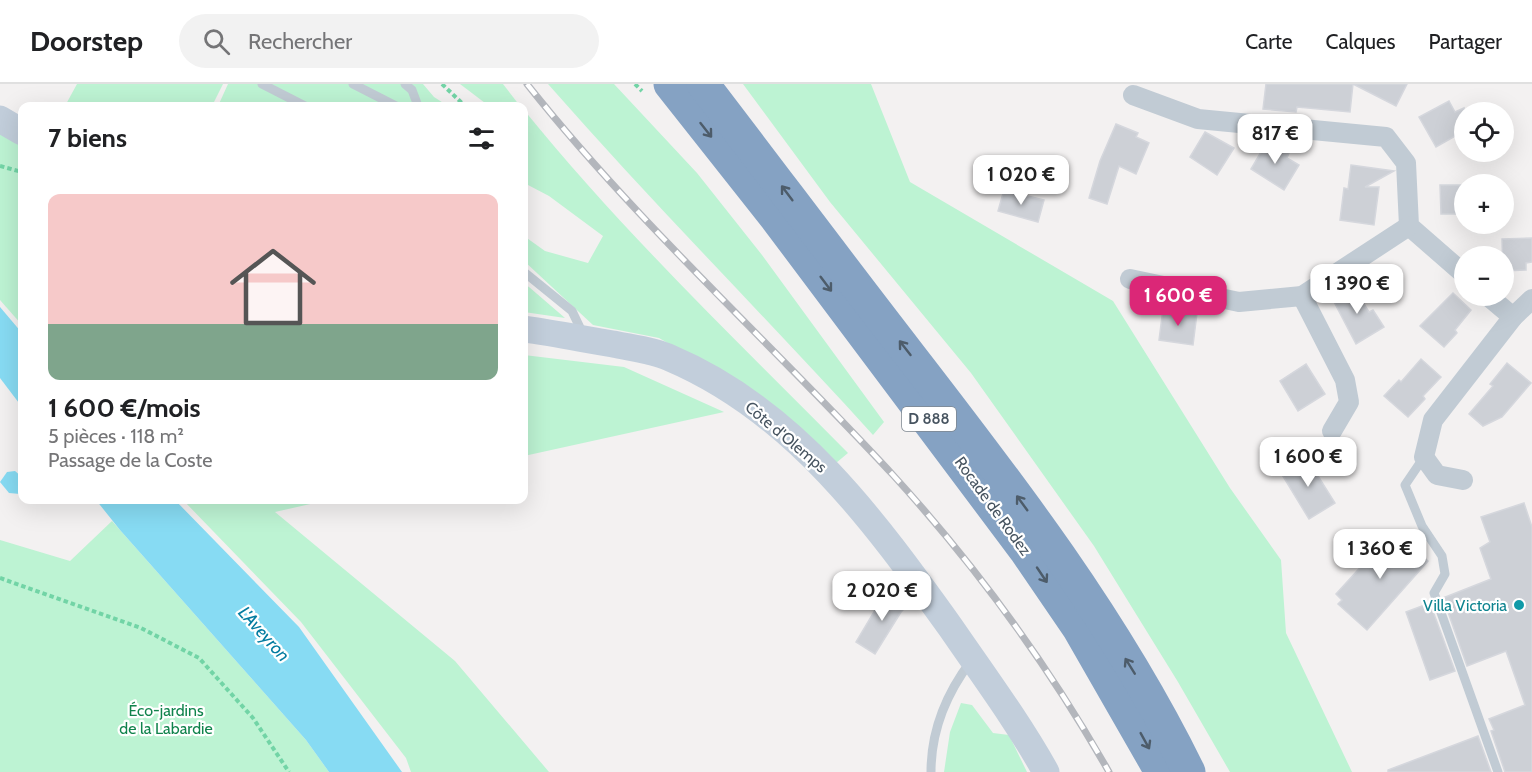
<!DOCTYPE html>
<html lang="fr">
<head>
<meta charset="utf-8">
<style>
	body { margin:0; font-family:Cabin,sans-serif; background:#f2f2f2; color:#202124; height:100vh; display:flex; flex-direction:column; font-size:22px; white-space:nowrap }
	* { box-sizing:border-box; margin:0 }
	p { font-size:20px; color:#757577 }
	.icon { flex:none; width:33px; height:33px; fill:none; stroke:currentColor; stroke-width:2; stroke-linecap:round; stroke-linejoin:round }
	.map { position:relative; flex:1; overflow:hidden }
	.side { position:absolute; left:18px; top:18px; width:510px; height:402px; display:flex; flex-direction:column; background:#fff; border-radius:12px; box-shadow:0 6px 24px #0002 }
	.side>* { flex:none }
	.fabs { position:absolute; left:1454px; top:18px; display:grid; gap:12px }
	.fabs a { display:grid; place-items:center; width:60px; height:60px; border-radius:50%; background:#fff; box-shadow:0 6px 24px #0002; font-size:30px }
	.price { position:absolute; translate:-50% -51px; padding:0 14px; border-radius:12px; background:#fff; color:#222; font-size:20px; line-height:39px; filter:drop-shadow(0 2px 3px #0008) }
	.price::after { content:''; position:absolute; left:50%; top:36px; width:18px; height:14px; margin-left:-9px; background:inherit; clip-path:polygon(0 0,100% 0,50% 100%) }
	.price.on { background:#db2777; color:#fff }
	ul { padding:0; list-style:none }
	li { display:grid; align-content:center; gap:12px; height:318px; padding:0 30px }
	li+li { border-top:2px solid #e0e0e0 }
	li span { display:grid; place-items:center; height:186px; border-radius:12px; color:#555 }
	li>.icon { margin-inline-start:auto }
	span .icon { width:108px; height:108px; fill:#fffc; stroke-width:1 }
	li b { font-size:26px }
	h2 { display:flex; justify-content:space-between; align-items:center; height:72px; padding:0 30px; font-size:26px }
	header { display:flex; align-items:center; gap:36px; box-sizing:border-box; height:84px; padding:0 30px; background:#fff; border-bottom:2px solid #e0e0e0 }
	header strong { font-size:28px }
	nav { display:flex; gap:33px; margin-inline-start:auto; font-size:21px }
	.search { width:420px; height:54px; background:#f2f2f2; display:flex; align-items:center; gap:15px; box-sizing:border-box; padding:0 21px; border-radius:33px; color:#757577; font-size:22px }
	.map>svg:first-child { display:block }
	.green { fill:#bdf3d3 }
	.water { fill:#87dbf3 }
	.building { fill:#cdd0d6; stroke:#d5d7dd; stroke-width:1.5 }
	.lines { fill:none; stroke-linecap:round; stroke-linejoin:round }
	.path { stroke:#72d4a6; stroke-width:4; stroke-dasharray:4.5 3; stroke-linecap:butt }
	.lane { stroke:#c1cbd4; stroke-width:9 }
	.street { stroke:#c1cbd4; stroke-width:20 }
	.secondary { stroke:#c2cedb; stroke-width:27 }
	.highway { stroke:#85a2c3; stroke-width:33 }
	.rail-casing { stroke:#b3b6bc; stroke-width:7 }
	.rail { stroke:#fff; stroke-width:4.5; stroke-dasharray:14; stroke-linecap:butt }
	.oneway { stroke:#4d5c6a }
	.culture-dot { fill:#0f9aa8; stroke:#fff; stroke-width:2 }
	.labels { text-anchor:middle; dominant-baseline:central; stroke-width:4.5; stroke-linejoin:round; paint-order:stroke }
	.shield { fill:#fff; stroke:#7e8790; stroke-width:1.5 }
	.shield-label { font-size:15px; font-weight:bold; fill:#475460 }
	.street-label { font-size:16px; fill:#475460; stroke:#fff }
	.culture-label { font-size:16px; fill:#0d838f; stroke:#fff; text-anchor:end }
	.park-label { font-size:16px; fill:#10834c; stroke:#fff }
	.water-label { font-size:18px; font-style:italic; fill:#037ca0; stroke:#fff }
</style>
</head>
<body>
<header>
<strong>Doorstep</strong>
<div class="search"><svg class="icon" aria-label="search" viewBox="0 0 24 24"><circle cx="10" cy="10" r="6"/><path d="M15 15l6 6"/></svg>Rechercher</div>
<nav><a>Carte</a><a>Calques</a><a>Partager</a></nav>
</header>
<div class="map">
<svg width="1532" height="688" viewBox="0 0 1532 688">
	<rect width="100%" height="100%" fill="#f3f1f1"/>
	<!-- green -->
	<g class="green">
		<path d="M77 0H223L212 22H65Z"/>
		<path d="M228 0H423L434 13 448 22H218Z"/>
		<path d="M460 0H503L520 22H489Z"/>
		<path d="M548 0H614L697 89 762 171 884 338 873 351C766 233 653 120 548 0Z"/>
		<path d="M743 0H871L910 98 1113 217 1230 404 1281 476 1286 549 1352 688H1230L1178 598 1094 462 971 289 830 118Z"/>
		<path d="M524 26C623 148 737 257 848 369L836 379 761 313 659 254 593 241 524 177V152L545 167 588 179 603 152 549 112 528 101 524 93Z"/>
		<path d="M0 36 22 38V241L0 216Z"/>
		<path d="M524 200 529 203 565 234 524 228Z"/>
		<path d="M524 271 624 283 724 328 524 372Z"/>
		<path d="M183 416H328L275 428 455 577 549 688H411L406 674 301 538Z"/>
		<path d="M112 437 306 656 329 688H0V456L70 477Z"/>
		<path d="M961 619 972 621 993 649 1009 651 1027 688H944L950 648Z"/>
	</g>
	<!-- water -->
	<g class="water">
		<path d="M0 223 22 249V323L0 294Z"/>
		<path d="M15 387 22 393V408L20 410 9 409 0 398 7 388Z"/>
		<path d="M96 416H175L299 543 402 688H329L306 656 120 446Z"/>
	</g>
	<!-- building -->
	<g class="building">
		<path d="M1266 0H1407L1396 22 1353 0 1350 28 1297 23 1296 28 1263 25Z"/>
		<path d="M1449 17 1455 28 1464 24V47L1436 63 1419 33Z"/>
		<path d="M1116 40 1138 49 1136 53 1149 59 1136 90 1119 82 1107 120 1089 114 1100 77Z"/>
		<path d="M1205 48 1234 64 1217 91 1190 73Z"/>
		<path d="M1268 56 1289 69 1287 74 1299 81 1284 106 1251 85Z"/>
		<path d="M1351 81 1394 87 1365 103H1379L1374 141 1340 136 1344 104 1348 105Z"/>
		<path d="M1440 101H1464V130H1441Z"/>
		<path d="M1004 106 1044 116 1038 138 998 127Z"/>
		<path d="M1532 154V178L1526 179V186L1503 187 1502 155Z"/>
		<path d="M1352 201 1369 228 1373 226 1384 243 1356 260 1332 214Z"/>
		<path d="M1453 209 1471 226 1455 246 1457 249 1444 263 1420 242Z"/>
		<path d="M1163 225 1197 229 1193 261 1159 256Z"/>
		<path d="M1421 275 1441 293 1423 312 1425 315 1408 333 1384 312 1399 296 1401 298Z"/>
		<path d="M1507 279 1531 299 1502 333 1483 342 1469 330 1493 302 1490 300Z"/>
		<path d="M1306 280 1325 310 1298 327 1280 297Z"/>
		<path d="M1306 373 1335 419 1309 435 1281 389Z"/>
		<path d="M1524 419 1532 443V688H1505L1491 647 1494 646 1489 635 1525 621 1506 567 1467 582 1443 514 1491 495 1480 464 1490 458 1481 433Z"/>
		<path d="M1400 453 1428 477 1367 546 1338 520 1342 516 1336 510 1367 476 1363 473 1375 460 1384 457 1396 458Z"/>
		<path d="M887 506 909 520 901 528 875 570 856 558Z"/>
		<path d="M1430 519 1455 587 1430 596 1406 528Z"/>
		<path d="M1478 652 1491 688H1388V686Z"/>
	</g>
	<g class="lines">
		<!-- path -->
		<g class="path">
			<path d="M442 0 465 22"/>
			<path d="M635 0 642 7"/>
			<path d="M0 82 22 88"/>
			<path d="M0 494 141 544 199 574 253 634 289 688"/>
		</g>
		<!-- lane -->
		<g class="lane">
			<path d="M262 0 305 22"/>
			<path d="M353 0 396 22"/>
			<path d="M405 0 412 6 418 22"/>
			<path d="M524 188 572 227 583 250"/>
			<path d="M1424 373 1405 401 1422 442 1442 472 1445 490 1434 509 1498 688"/>
			<path d="M931 688C931 646 946 610 971 577"/>
		</g>
		<!-- street -->
		<g class="street">
			<path d="M1133 11 1198 35 1386 53 1406 79 1409 142 1464 190"/>
			<path d="M1130 195 1239 218 1302 212 1409 142"/>
			<path d="M1302 212 1345 296 1349 318 1332 347"/>
			<path d="M1488 212 1513 233"/>
			<path d="M1463 396 1437 391 1424 373 1433 336 1513 233 1532 215"/>
		</g>
		<!-- secondary -->
		<g class="secondary">
			<path d="M0 35 22 48"/>
			<path d="M524 245C553 249 583 255 613 260 632 264 653 266 670 274 795 327 875 438 951 544 984 592 1018 638 1046 688"/>
		</g>
		<!-- highway -->
		<g class="highway">
			<path d="M670 0 776 134 1025 466 1079 545 1161 688"/>
			<path d="M703 0C772 90 840 181 909 270 1012 403 1115 537 1189 688"/>
		</g>
		<!-- rail casing -->
		<g class="rail-casing">
			<path id="rail" d="M527 0C638 140 772 260 893 391 975 481 1049 582 1109 688"/>
		</g>
		<!-- rail -->
		<use href="#rail" class="rail"/>
	</g>
	<!-- one-way arrows -->
	<defs><path id="oneway-shaft" d="M-6 0H5M1.5-3L5.5 0L1.5 3" fill="none" stroke-width="1.6" stroke-linecap="round" stroke-linejoin="round" transform="scale(1.5)"/></defs>
	<g class="oneway">
		<use href="#oneway-shaft" transform="translate(706 46) rotate(52)"/>
		<use href="#oneway-shaft" transform="translate(787 109) rotate(-127)"/>
		<use href="#oneway-shaft" transform="translate(826 200) rotate(53)"/>
		<use href="#oneway-shaft" transform="translate(905 264) rotate(-128)"/>
		<use href="#oneway-shaft" transform="translate(1022 419) rotate(-126)"/>
		<use href="#oneway-shaft" transform="translate(1042 491) rotate(56)"/>
		<use href="#oneway-shaft" transform="translate(1130 582) rotate(-122)"/>
		<use href="#oneway-shaft" transform="translate(1145 657) rotate(61)"/>
	</g>
	<!-- markers -->
	<circle class="culture-dot" cx="1519" cy="521" r="6"/>
	<g class="labels">
		<!-- shield labels -->
		<rect class="shield" x="902" y="323" width="54" height="24" rx="4.5"/>
		<g class="shield-label">
			<text x="929" y="335">D 888</text>
		</g>
		<!-- street labels -->
		<g class="street-label">
			<text transform="translate(786 353) rotate(40)">Côte d'Olemps</text>
			<text transform="translate(993 422) rotate(54)">Rocade de Rodez</text>
		</g>
		<!-- culture labels -->
		<g class="culture-label">
			<text x="1507" y="521">Villa Victoria</text>
		</g>
		<!-- park labels -->
		<g class="park-label">
			<text x="166" y="626">Éco-jardins<tspan x="166" dy="18">de la Labardie</tspan></text>
		</g>
		<!-- water labels -->
		<g class="water-label">
			<text transform="translate(264 550) rotate(48)">L'Aveyron</text>
		</g>
	</g>
</svg>
<div class="fabs">
<a><svg class="icon" aria-label="locate" viewBox="0 0 24 24"><circle cx="12" cy="12" r="6"/><path d="M12 2v4M12 18v4M2 12h4M18 12h4"/></svg></a>
<a>+</a>
<a>−</a>
</div>
<b class="price" style="left:1275px;top:81px">817 €</b>
<b class="price" style="left:1021px;top:122px">1 020 €</b>
<b class="price" style="left:1357px;top:231px">1 390 €</b>
<b class="price on" style="left:1178px;top:243px">1 600 €</b>
<b class="price" style="left:1308px;top:404px">1 600 €</b>
<b class="price" style="left:1380px;top:496px">1 360 €</b>
<b class="price" style="left:882px;top:538px">2 020 €</b>
<section class="side">
<h2>7 biens<svg class="icon" aria-label="filters" viewBox="0 0 24 24"><path d="M4 7h16M4 17h16"/><circle cx="9" cy="7" r="2"/><circle cx="15" cy="17" r="2"/></svg></h2>
<ul>
<li><span style="background:linear-gradient(#f6c9c9 70%,#7fa58c 0)"><svg class="icon" aria-label="home" viewBox="0 0 24 24"><path d="M3 11l9-7 9 7M6 9v11h12V9"/></svg></span><div><b>1 600 €/mois</b><p>5 pièces · 118 m²</p><p>Passage de la Coste</p></div></li>
</ul>
</section>
</div>
</body>
</html>
